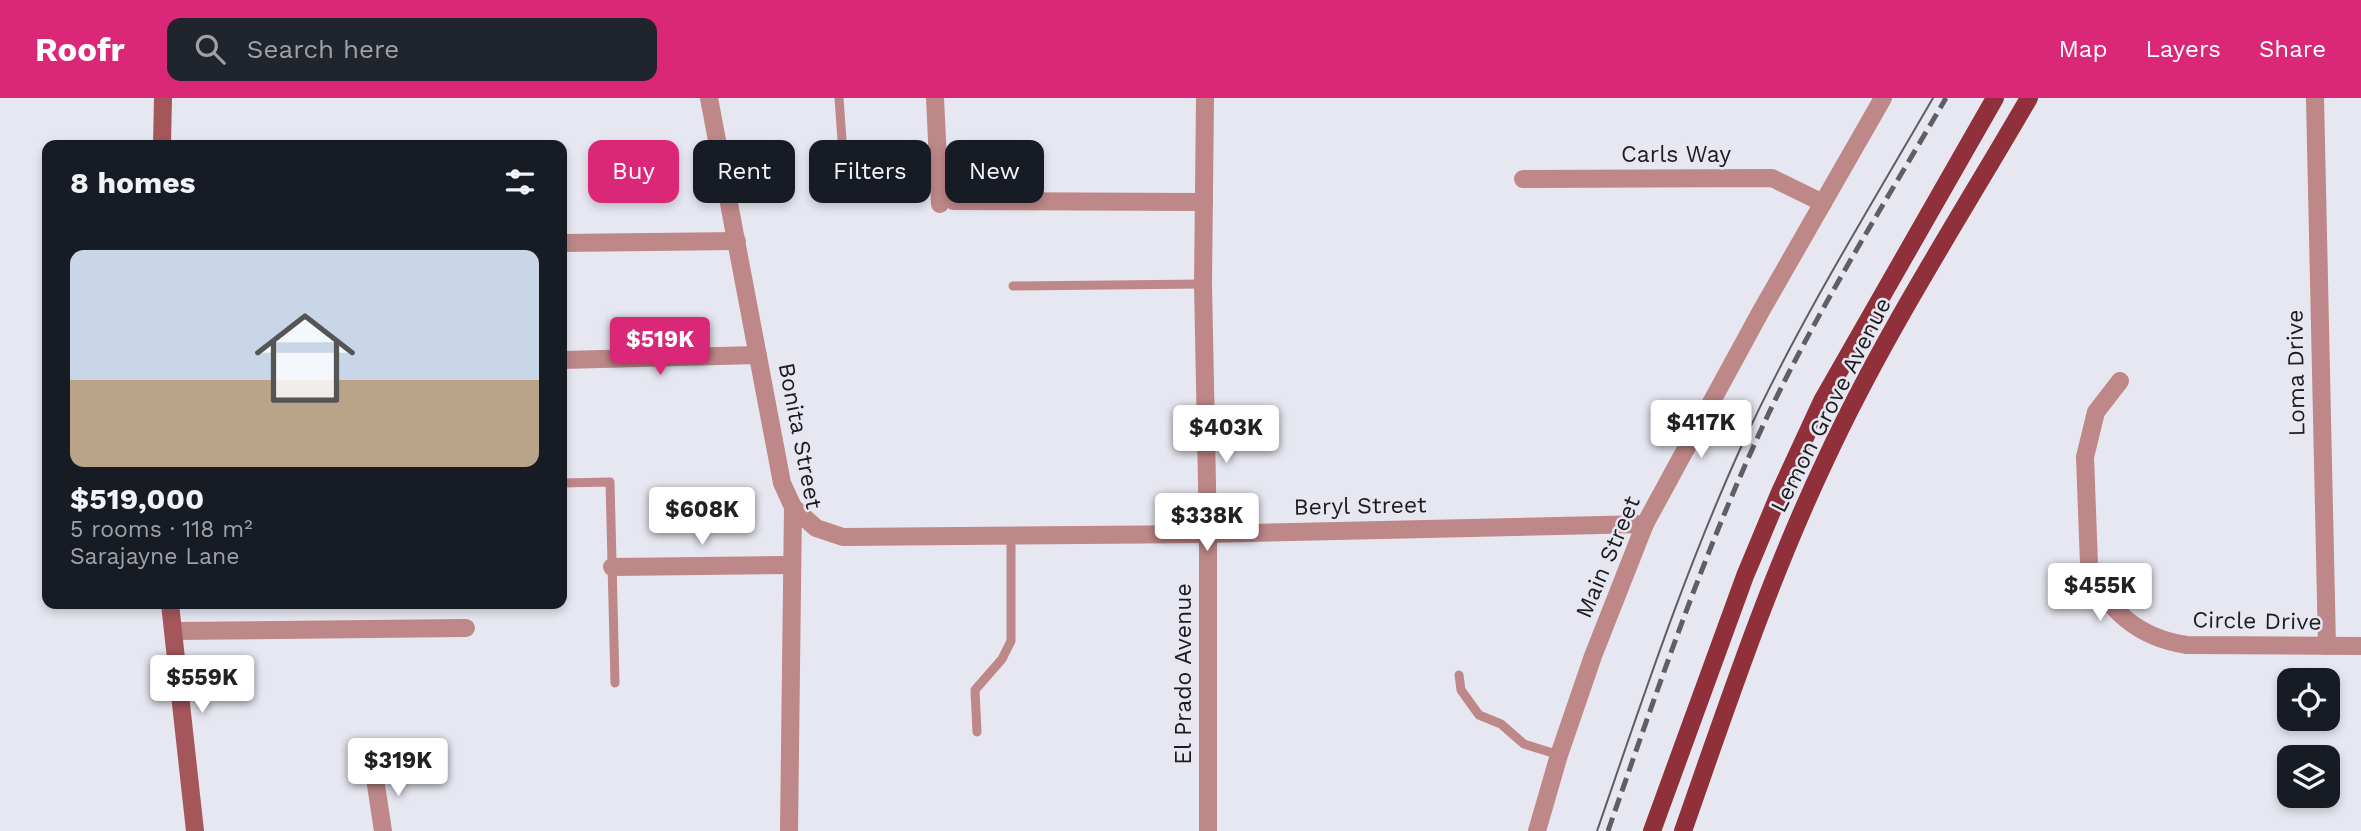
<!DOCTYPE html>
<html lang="en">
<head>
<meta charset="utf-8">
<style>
	body { margin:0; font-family:"Work Sans",sans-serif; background:#20242c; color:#f1f3f6; height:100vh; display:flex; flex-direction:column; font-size:26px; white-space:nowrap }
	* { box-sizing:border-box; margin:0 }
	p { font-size:23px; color:#9ea1a6 }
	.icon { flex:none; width:38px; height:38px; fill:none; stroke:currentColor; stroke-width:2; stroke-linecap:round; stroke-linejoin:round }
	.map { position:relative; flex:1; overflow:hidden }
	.drawer { position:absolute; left:42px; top:42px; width:525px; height:469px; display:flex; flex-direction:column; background:#171b24; border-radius:14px; box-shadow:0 4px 10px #0003 }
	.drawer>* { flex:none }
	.top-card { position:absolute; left:588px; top:42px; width:665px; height:63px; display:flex; gap:14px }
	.buttons { position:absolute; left:2277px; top:570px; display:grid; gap:14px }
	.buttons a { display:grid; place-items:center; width:63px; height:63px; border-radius:14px; background:#171b24; box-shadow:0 4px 10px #0003; font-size:35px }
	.price { position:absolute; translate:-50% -60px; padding:0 16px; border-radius:7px; background:#fff; color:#222; font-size:23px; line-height:46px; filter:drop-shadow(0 2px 4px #0008) }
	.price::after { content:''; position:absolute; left:50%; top:42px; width:21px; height:16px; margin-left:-10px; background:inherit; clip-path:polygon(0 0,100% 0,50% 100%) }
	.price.on { background:#db2777; color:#fff }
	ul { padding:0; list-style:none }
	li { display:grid; align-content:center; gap:14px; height:371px; padding:0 28px }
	li span { display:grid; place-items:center; height:217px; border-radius:14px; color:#555 }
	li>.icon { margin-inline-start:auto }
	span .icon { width:126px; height:126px; fill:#fffc; stroke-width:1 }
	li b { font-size:30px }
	h2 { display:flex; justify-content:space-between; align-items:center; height:84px; padding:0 28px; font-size:30px }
	.pill { padding:0 24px; border-radius:14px; background:#171b24; box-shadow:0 4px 10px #0003; font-size:24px; line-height:63px }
	.pill.on { background:#db2777; color:#fff }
	header { display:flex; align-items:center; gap:42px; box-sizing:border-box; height:98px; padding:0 35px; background:#db2777; color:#fff }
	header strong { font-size:33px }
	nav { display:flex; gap:38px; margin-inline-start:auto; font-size:24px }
	.search { width:490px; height:63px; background:#20242c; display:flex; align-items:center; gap:18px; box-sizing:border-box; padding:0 24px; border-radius:14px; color:#9ea1a6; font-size:26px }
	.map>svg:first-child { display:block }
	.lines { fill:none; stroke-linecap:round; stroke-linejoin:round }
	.lane { stroke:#be8788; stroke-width:9 }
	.street { stroke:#be8788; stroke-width:18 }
	.secondary { stroke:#a5565b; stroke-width:18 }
	.primary { stroke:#90303b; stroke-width:18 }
	.tram { stroke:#5e5e63; stroke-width:2 }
	.rail { stroke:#5e5e63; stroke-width:5; stroke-dasharray:14 7; stroke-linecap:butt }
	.labels { text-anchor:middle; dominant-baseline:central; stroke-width:5; stroke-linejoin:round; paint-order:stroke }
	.street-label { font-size:23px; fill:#1c1c1f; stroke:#e7e7f1 }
</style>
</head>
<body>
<header>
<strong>Roofr</strong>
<div class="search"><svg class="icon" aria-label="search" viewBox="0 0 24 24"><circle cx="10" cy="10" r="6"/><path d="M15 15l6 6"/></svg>Search here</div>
<nav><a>Map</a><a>Layers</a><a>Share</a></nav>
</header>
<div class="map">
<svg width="2361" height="733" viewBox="0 0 2361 733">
	<rect width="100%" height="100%" fill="#e7e7f1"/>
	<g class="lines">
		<!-- lane -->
		<g class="lane">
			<path d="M839 0 843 56"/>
			<path d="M1013 188 1203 186"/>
			<path d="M562 385 610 384 615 585"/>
			<path d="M1459 577 1461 592 1479 617 1501 626 1524 646 1559 657"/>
			<path d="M977 634 975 592 1002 561 1011 543V437"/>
		</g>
		<!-- street -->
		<g class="street">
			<path d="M709 0 782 385 793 409 789 733"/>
			<path d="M935 0 940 106"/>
			<path d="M1205 0 1203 186 1208 436V733"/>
			<path d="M2315 0 2327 548"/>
			<path d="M1523 81 1772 80 1823 105"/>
			<path d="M953 103 1204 104"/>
			<path d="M562 145 737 143"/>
			<path d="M562 262 758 257"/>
			<path d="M2120 283 2096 314 2085 359 2089 466C2105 512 2139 540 2187 547L2361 548"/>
			<path d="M793 409 816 430 843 439 1208 436 1645 426"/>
			<path d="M612 469 792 467"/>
			<path d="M174 533 466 530"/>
			<path d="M374 674 383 733"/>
			<path d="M1537 733 1559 657 1593 558 1645 426 1761 213 1883 0"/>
		</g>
		<!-- secondary -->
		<g class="secondary">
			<path d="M162 47 163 0"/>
			<path d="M170 506 195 733"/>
		</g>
		<!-- primary -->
		<g class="primary">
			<path d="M1652 733 1745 478 1780 394 1822 303 1995 0"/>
			<path d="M1683 733C1727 608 1769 481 1826 361 1884 236 1960 119 2029 0"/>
		</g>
		<!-- tram -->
		<path class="tram" d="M1597 733C1642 603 1685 472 1742 347 1797 227 1867 114 1933 0"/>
		<!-- rail -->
		<path class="rail" d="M1608 733C1657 593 1704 453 1767 319 1819 209 1885 105 1946 0"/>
	</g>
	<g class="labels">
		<!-- street labels -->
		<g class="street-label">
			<text x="1676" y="56">Carls Way</text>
			<text transform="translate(2296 275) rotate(-91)">Loma Drive</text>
			<text transform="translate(1831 307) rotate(-63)">Lemon Grove Avenue</text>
			<text transform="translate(800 338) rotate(79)">Bonita Street</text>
			<text transform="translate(1360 408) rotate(-1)">Beryl Street</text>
			<text transform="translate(1608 459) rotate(-67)">Main Street</text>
			<text transform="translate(2257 523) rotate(1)">Circle Drive</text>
			<text transform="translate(1183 576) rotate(-90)">El Prado Avenue</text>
		</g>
	</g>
</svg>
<div class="buttons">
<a><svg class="icon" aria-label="locate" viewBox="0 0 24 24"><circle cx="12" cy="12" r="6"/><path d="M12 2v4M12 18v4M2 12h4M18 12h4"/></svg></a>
<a><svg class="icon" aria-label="layers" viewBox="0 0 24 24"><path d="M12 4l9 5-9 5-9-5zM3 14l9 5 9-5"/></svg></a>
</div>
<b class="price on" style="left:660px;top:279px">$519K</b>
<b class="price" style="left:1701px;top:362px">$417K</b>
<b class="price" style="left:1226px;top:367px">$403K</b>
<b class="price" style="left:702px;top:449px">$608K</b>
<b class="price" style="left:1207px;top:455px">$338K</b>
<b class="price" style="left:2100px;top:525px">$455K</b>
<b class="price" style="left:202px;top:617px">$559K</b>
<b class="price" style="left:398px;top:700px">$319K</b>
<div class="top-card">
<a class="pill on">Buy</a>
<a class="pill">Rent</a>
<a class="pill">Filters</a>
<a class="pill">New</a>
</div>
<section class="drawer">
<h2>8 homes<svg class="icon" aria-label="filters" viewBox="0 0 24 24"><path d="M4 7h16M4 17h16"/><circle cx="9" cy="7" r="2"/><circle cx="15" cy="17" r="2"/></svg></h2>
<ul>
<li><span style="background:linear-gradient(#c9d6e8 60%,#b9a48a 0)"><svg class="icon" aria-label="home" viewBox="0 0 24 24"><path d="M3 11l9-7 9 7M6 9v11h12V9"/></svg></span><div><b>$519,000</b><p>5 rooms · 118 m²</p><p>Sarajayne Lane</p></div></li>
</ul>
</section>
</div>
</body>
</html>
